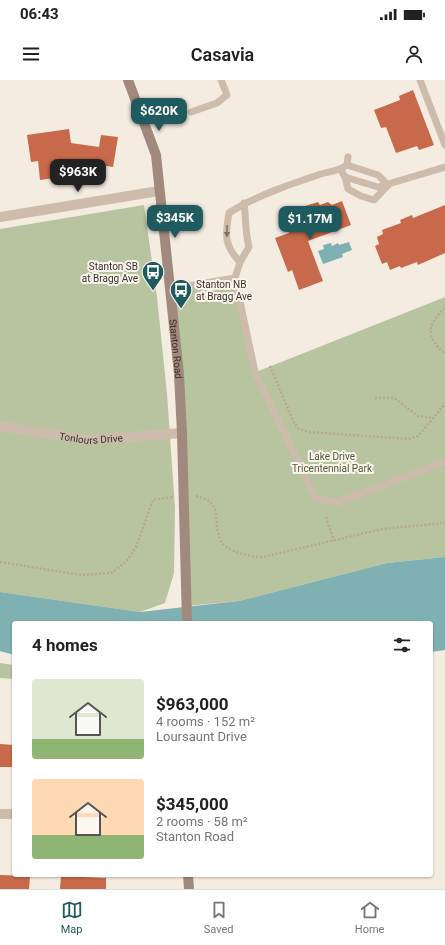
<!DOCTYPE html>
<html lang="en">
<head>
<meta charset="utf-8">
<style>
	body { margin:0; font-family:Roboto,sans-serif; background:#f2f2f2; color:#202124; height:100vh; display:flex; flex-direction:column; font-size:15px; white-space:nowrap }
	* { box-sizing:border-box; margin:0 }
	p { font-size:13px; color:#757577 }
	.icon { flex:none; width:22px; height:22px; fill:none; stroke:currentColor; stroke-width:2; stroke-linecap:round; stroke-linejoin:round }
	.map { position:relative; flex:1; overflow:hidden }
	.sheet { position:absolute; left:12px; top:541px; width:421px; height:256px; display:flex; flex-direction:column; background:#fff; border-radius:4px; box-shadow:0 1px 3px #0004 }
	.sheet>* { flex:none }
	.price { position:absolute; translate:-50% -34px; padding:0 9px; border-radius:8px; background:#1f5a5e; color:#fff; font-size:13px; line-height:26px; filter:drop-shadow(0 1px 2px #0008) }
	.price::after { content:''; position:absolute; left:50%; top:24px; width:12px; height:9px; margin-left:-6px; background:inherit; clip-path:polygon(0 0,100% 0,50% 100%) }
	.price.current { background:#222; color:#fff }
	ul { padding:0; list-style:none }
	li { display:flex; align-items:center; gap:12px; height:100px; padding:0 20px }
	li span { display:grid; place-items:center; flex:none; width:112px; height:80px; border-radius:4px; color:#555 }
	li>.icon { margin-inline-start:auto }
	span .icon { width:48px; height:48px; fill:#fffc; stroke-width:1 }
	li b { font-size:17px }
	h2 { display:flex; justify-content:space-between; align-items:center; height:48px; padding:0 20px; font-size:17px }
	.status { display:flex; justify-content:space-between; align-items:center; height:28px; padding:0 20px; background:#fff; direction:ltr }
	.status svg { height:11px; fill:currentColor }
	header { display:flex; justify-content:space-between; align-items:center; height:52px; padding:0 20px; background:#fff; font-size:18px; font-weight:600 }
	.menu { display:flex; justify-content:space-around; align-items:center; height:56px; border-top:1px solid #e0e0e0; background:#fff; font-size:11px; color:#757577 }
	.menu a { display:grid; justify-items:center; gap:2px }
	.menu .current { color:#1f5a5e }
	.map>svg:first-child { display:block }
	.green { fill:#b8c4a0 }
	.water { fill:#7fb0b2 }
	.building { fill:#c8694b }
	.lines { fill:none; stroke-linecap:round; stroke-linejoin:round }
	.path { stroke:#b9a596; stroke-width:2.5; stroke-dasharray:2 2; stroke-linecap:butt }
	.lane { stroke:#cdbbac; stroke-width:7 }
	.street { stroke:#cdbbac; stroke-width:10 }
	.secondary { stroke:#a18a7d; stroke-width:10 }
	.oneway { fill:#7d6f65 }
	.labels { text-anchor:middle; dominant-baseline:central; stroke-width:4; stroke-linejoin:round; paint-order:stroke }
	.poi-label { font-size:10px; fill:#3b302b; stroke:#fbf5ee; text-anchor:end }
	.street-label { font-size:10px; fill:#3b302b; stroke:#fbf5ee }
	.park-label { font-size:10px; fill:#4a5a2e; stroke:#fbf5ee }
</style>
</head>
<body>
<div class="status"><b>06:43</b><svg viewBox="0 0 49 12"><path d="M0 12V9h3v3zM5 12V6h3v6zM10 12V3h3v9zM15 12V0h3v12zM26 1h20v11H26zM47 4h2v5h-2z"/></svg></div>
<header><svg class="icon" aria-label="menu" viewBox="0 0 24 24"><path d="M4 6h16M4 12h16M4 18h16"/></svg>Casavia<svg class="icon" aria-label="person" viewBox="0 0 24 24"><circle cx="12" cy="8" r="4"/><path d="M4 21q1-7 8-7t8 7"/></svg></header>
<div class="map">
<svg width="445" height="809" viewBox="0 0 445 809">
	<rect width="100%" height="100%" fill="#f4ebe1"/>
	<!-- green -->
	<g class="green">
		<path d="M144 125 157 217 167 314 175 428 174 493 165 523 140 532 0 512V149Z"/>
		<path d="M235 198 256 292 445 217V477L387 483 239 521 187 526 170 209Z"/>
		<path d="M0 583 14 585V599L0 598Z"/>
	</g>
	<!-- water -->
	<g class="water">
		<path d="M349 162 352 170 342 174 343 177 323 184 318 171 324 169 323 165 331 163 332 166 338 163 339 165Z"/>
		<path d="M445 477V570L431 572V543H14V575L0 571V512L140 532 239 521 387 483Z"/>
	</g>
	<!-- building -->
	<g class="building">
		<path d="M413 10 434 65 419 70 417 66 396 73 386 47 381 48 374 30 400 20 399 16Z"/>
		<path d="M69 49 71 63 99 67 101 55 118 57 113 87 73 81 75 95 40 100 38 81 31 82 27 55Z"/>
		<path d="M342 121 351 145 308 161 323 201 299 210 292 190 288 192 275 158 289 153 285 142 296 138 298 134 306 130 305 126 318 122 320 125 328 122 332 125Z"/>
		<path d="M445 125V173L418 185 417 182 401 188 400 186 390 190 387 182 382 184 375 166 379 164 377 157 383 154 382 150 401 143 400 140 412 135 413 138Z"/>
		<path d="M0 664 14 665V687H0Z"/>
		<path d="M0 795 30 796 29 809H0Z"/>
		<path d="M61 796 106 798V809H60Z"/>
	</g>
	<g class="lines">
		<!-- path -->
		<g class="path">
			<path d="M445 228C427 244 425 258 445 273"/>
			<path d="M270 286 294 343 299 349 309 352 409 359 418 356 445 324"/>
			<path d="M375 318H394L418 336 434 338"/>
			<path d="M196 416C226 423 211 441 221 461 226 472 252 477 263 477L382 449 445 443"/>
			<path d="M326 437 334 461"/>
			<path d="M0 482 81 495 111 493 126 482 136 467 153 420 173 417"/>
		</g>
		<!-- lane -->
		<g class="lane">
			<path d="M420 0 445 65"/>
			<path d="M191 32 217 23 227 15 221 0"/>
			<path d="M347 85 378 95 388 105"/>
			<path d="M341 90 345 97 378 107 445 87"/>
			<path d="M345 97 348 109 361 116 374 120 388 105"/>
			<path d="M240 182C224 165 225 156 229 133 255 116 291 104 321 94 331 91 339 91 347 85L348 77"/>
			<path d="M235 198 240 182 249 167C245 152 246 138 244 123"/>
			<path d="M170 209 235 198 255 292 316 419 338 422 445 382"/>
		</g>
		<!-- street -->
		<g class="street">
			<path d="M0 137 159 111"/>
			<path id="s1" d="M0 346 88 360 182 353"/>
			<path d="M0 734H14"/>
		</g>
		<!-- secondary -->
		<g class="secondary">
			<path id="s2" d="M128 0 156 75 179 294 182 353 187 543"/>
			<path d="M188 795 189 809"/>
		</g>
	</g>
	<!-- one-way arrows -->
	<defs><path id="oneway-solid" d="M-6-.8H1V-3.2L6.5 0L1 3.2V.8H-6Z"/></defs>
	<use class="oneway" href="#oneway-solid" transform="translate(227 151) rotate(91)"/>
	<!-- icons -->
	<defs>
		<g id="bus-pin" transform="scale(1.15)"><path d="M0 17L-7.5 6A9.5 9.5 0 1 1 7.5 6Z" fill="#1f5a5e" stroke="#fbf5ee"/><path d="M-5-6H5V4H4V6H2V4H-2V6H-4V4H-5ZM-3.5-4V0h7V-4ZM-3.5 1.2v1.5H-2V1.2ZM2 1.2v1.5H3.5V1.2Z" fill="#fff"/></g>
	</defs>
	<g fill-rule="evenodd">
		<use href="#bus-pin" x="153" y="192"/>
		<use href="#bus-pin" x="181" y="210"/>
	</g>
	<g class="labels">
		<!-- poi labels -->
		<g class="poi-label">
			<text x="138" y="186">Stanton SB<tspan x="138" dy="12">at Bragg Ave</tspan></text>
			<text x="196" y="204" text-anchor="start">Stanton NB<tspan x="196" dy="12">at Bragg Ave</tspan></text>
		</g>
		<!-- street labels -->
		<g class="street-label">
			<text stroke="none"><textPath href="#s2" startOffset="275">Stanton Road</textPath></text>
			<text stroke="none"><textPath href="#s1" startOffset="92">Tonlours Drive</textPath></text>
		</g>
		<!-- park labels -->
		<g class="park-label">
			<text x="332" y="376">Lake Drive<tspan x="332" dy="12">Tricentennial Park</tspan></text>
		</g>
	</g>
</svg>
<b class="price" style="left:159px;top:52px">$620K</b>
<b class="price current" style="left:78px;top:113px">$963K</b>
<b class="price" style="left:175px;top:159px">$345K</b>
<b class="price" style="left:310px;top:160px">$1.17M</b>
<section class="sheet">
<h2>4 homes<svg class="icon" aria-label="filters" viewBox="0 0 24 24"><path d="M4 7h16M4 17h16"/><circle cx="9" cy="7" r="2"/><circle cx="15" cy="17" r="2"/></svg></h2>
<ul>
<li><span style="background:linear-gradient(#dfe7d0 75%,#8fb573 0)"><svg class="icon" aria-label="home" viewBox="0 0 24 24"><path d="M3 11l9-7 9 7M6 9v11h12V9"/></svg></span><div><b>$963,000</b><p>4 rooms · 152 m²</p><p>Loursaunt Drive</p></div></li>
<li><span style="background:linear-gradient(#ffd9b3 70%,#8fb573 0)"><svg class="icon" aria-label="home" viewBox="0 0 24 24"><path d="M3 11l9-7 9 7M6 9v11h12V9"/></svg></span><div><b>$345,000</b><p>2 rooms · 58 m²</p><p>Stanton Road</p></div></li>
</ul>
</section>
</div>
<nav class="menu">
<a class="current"><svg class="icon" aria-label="map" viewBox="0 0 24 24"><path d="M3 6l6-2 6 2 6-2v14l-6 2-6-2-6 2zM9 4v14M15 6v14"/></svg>Map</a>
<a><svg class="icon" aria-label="saved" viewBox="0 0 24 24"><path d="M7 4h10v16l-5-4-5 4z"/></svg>Saved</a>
<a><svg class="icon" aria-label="home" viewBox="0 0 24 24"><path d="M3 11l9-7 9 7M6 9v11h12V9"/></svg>Home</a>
</nav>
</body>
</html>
